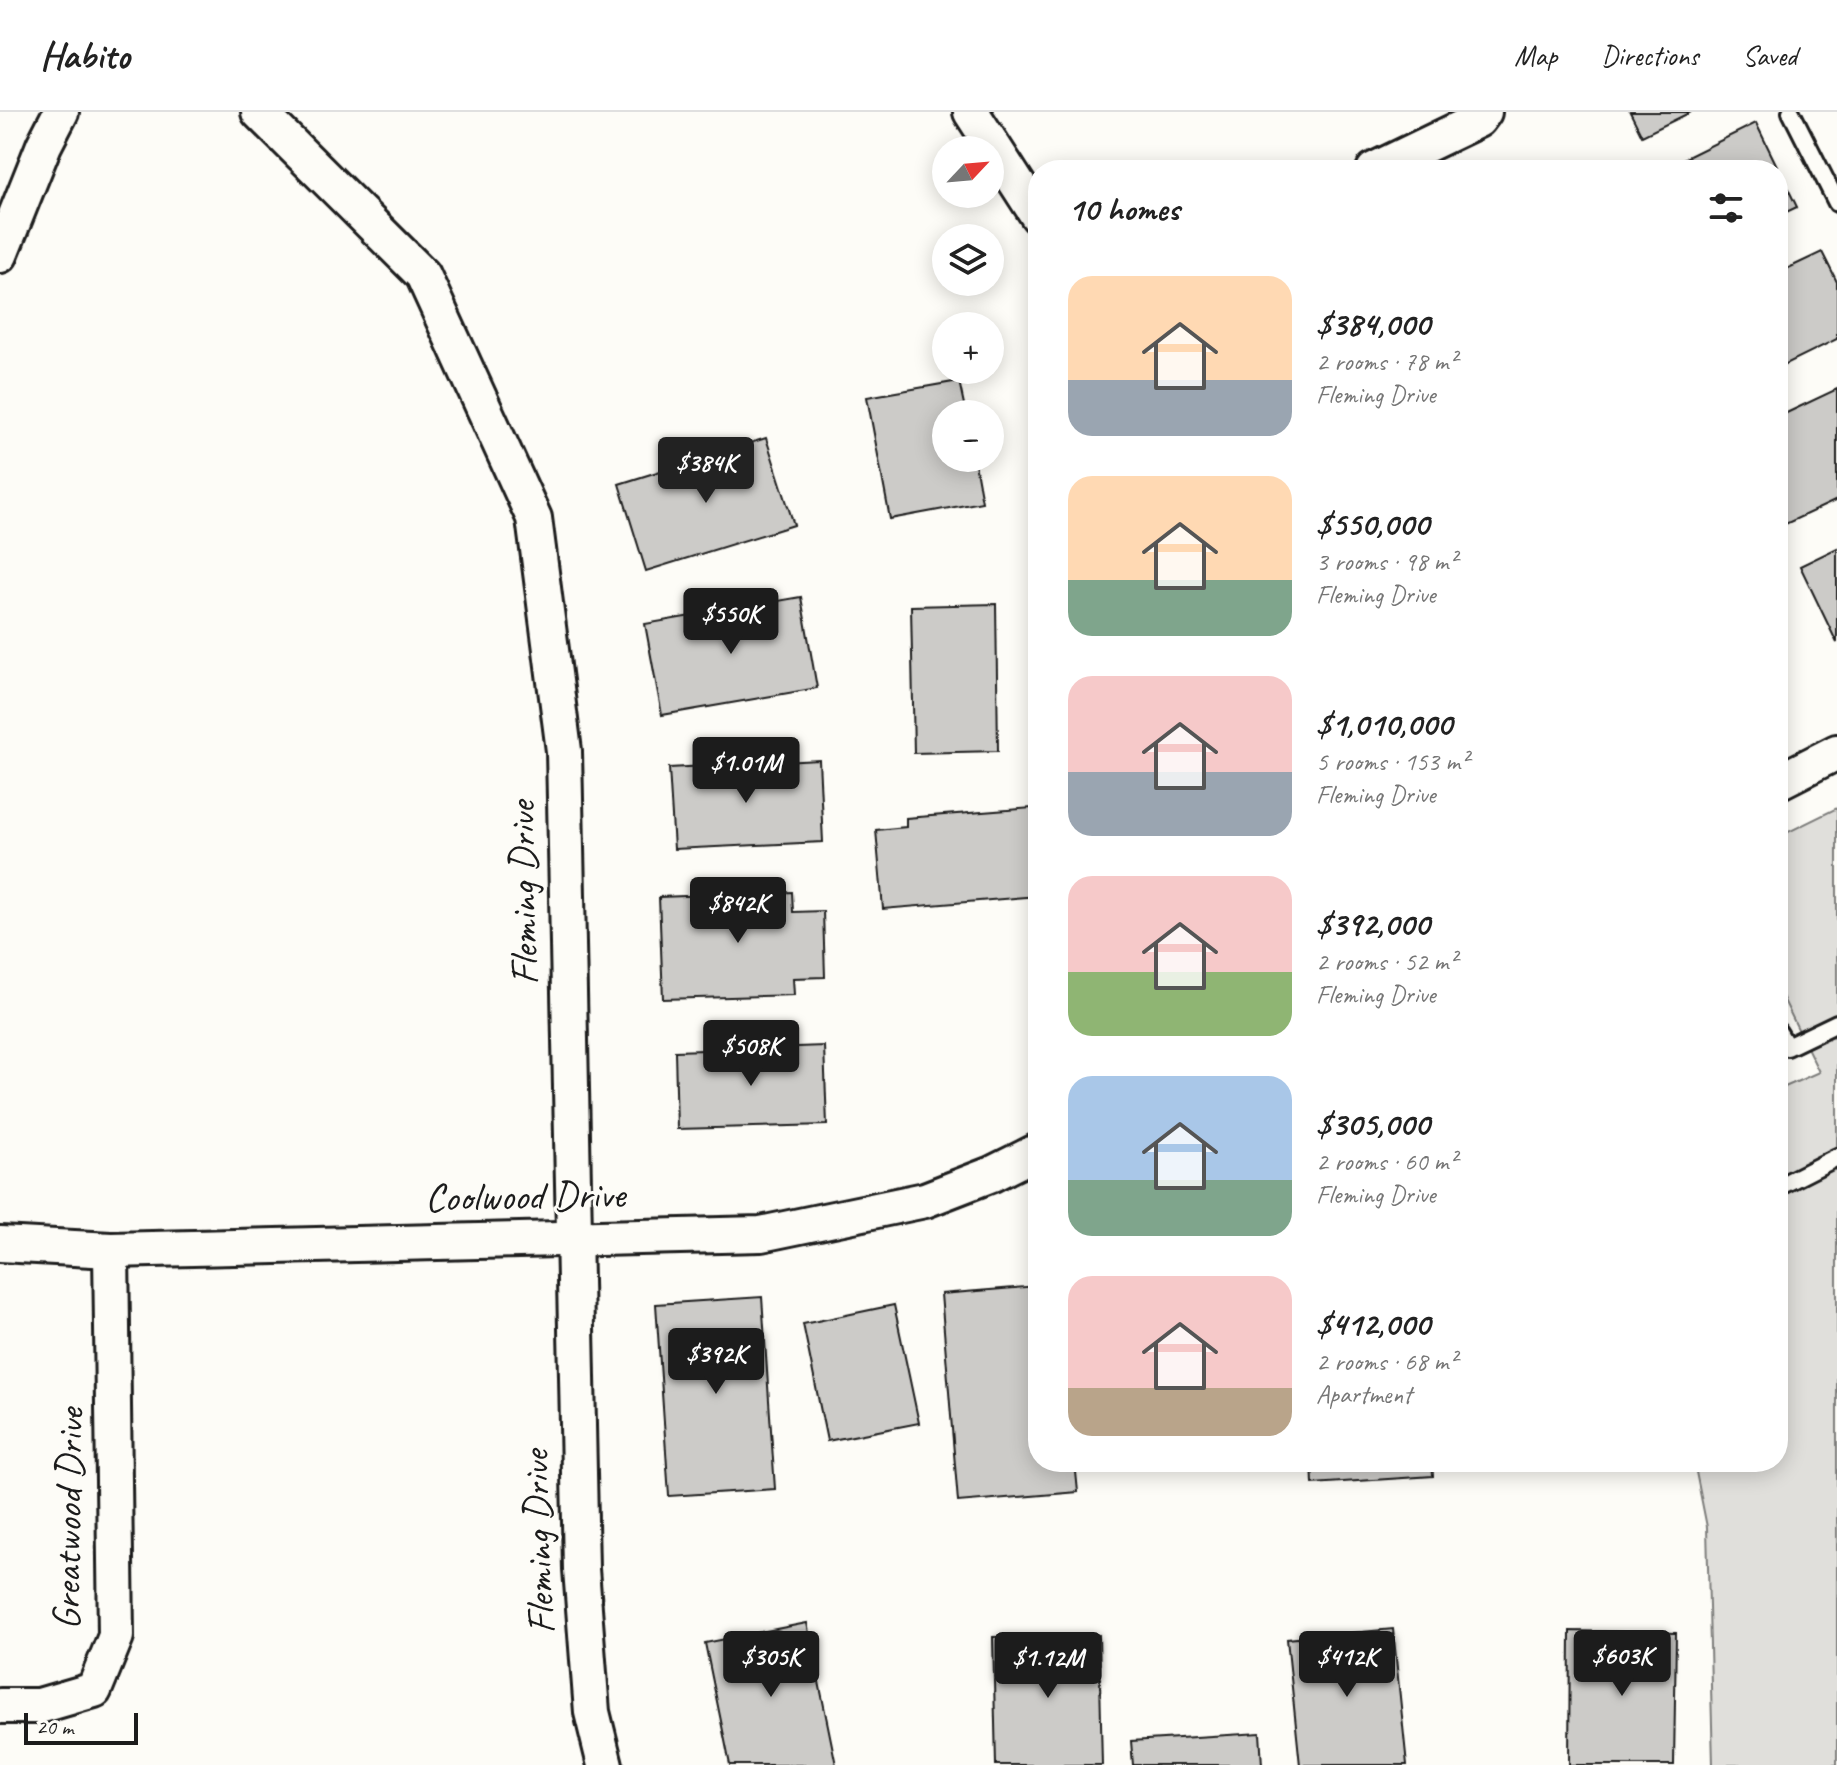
<!DOCTYPE html>
<html lang="en">
<head>
<meta charset="utf-8">
<style>
	body { margin:0; font-family:Caveat,sans-serif; background:#f6f6f6; color:#222; height:100vh; display:flex; flex-direction:column; font-size:30px; white-space:nowrap }
	* { box-sizing:border-box; margin:0 }
	p { font-size:26px; color:#767676 }
	.icon { flex:none; width:44px; height:44px; fill:none; stroke:currentColor; stroke-width:2; stroke-linecap:round; stroke-linejoin:round }
	.map { position:relative; flex:1; overflow:hidden }
	.sheet { position:absolute; left:1028px; top:48px; width:760px; height:1312px; display:flex; flex-direction:column; background:#fff; border-radius:32px; box-shadow:0 4px 20px #0003 }
	.sheet>* { flex:none }
	.needle { width:52px; rotate:64deg }
	.tools { position:absolute; left:932px; top:24px; display:grid; gap:16px }
	.tools a { display:grid; place-items:center; width:72px; height:72px; border-radius:50%; background:#fff; box-shadow:0 4px 20px #0003; font-size:40px }
	.scale { position:absolute; left:24px; bottom:20px; width:114px; box-sizing:border-box; padding-left:8px; border:4px solid #1c1c1c; border-top:0; font-size:22px; line-height:28px; white-space:nowrap; color:#1c1c1c; -webkit-text-stroke:6px #fdfcf7; paint-order:stroke }
	.price { position:absolute; translate:-50% -68px; padding:0 18px; border-radius:8px; background:#1c1c1c; color:#fff; font-size:26px; line-height:52px; filter:drop-shadow(0 2px 4px #0008) }
	.price::after { content:''; position:absolute; left:50%; top:48px; width:24px; height:18px; margin-left:-12px; background:inherit; clip-path:polygon(0 0,100% 0,50% 100%) }
	.price.active { background:#222; color:#fff }
	ul { padding:0; list-style:none }
	li { display:flex; align-items:center; gap:24px; height:200px; padding:0 40px }
	li span { display:grid; place-items:center; flex:none; width:224px; height:160px; border-radius:24px; color:#555 }
	li>.icon { margin-inline-start:auto }
	span .icon { width:96px; height:96px; fill:#fffc; stroke-width:1 }
	li b { font-size:34px }
	h2 { display:flex; justify-content:space-between; align-items:center; height:96px; padding:0 40px; font-size:34px }
	header { display:flex; align-items:center; gap:48px; box-sizing:border-box; height:112px; padding:0 40px; background:#fff; border-bottom:2px solid #e0e0e0 }
	header strong { font-size:38px }
	nav { display:flex; gap:44px; margin-inline-start:auto; font-size:28px }
	.map>svg:first-child { display:block }
	.green { fill:#e0dfdb; stroke:#7e7e7c; stroke-width:2 }
	.building { fill:#cccbc8; stroke:#1c1c1c; stroke-width:2 }
	.lines { fill:none; stroke-linecap:round; stroke-linejoin:round }
	.service-casing { stroke:#1c1c1c; stroke-width:22 }
	.minor-casing { stroke:#1c1c1c; stroke-width:40 }
	.service { stroke:#fdfcf7; stroke-width:16 }
	.minor { stroke:#fdfcf7; stroke-width:34 }
	.labels { text-anchor:middle; dominant-baseline:central; stroke-width:6; stroke-linejoin:round; paint-order:stroke }
	.street-label { font-size:40px; fill:#1c1c1c; stroke:#fdfcf7 }
</style>
</head>
<body>
<header>
<strong>Habito</strong>
<nav><a>Map</a><a>Directions</a><a>Saved</a></nav>
</header>
<div class="map">
<svg width="1837" height="1653" viewBox="0 0 1837 1653">
	<rect width="100%" height="100%" fill="#fdfcf7"/>
	<filter id="ink" filterUnits="userSpaceOnUse"><feTurbulence type="fractalNoise" baseFrequency=".0125" numOctaves="2"/><feDisplacementMap in="SourceGraphic" scale="16" xChannelSelector="R" yChannelSelector="G"/><feConvolveMatrix kernelMatrix="1 2 1 2 8 2 1 2 1" color-interpolation-filters="sRGB"/></filter>
	<g filter="url(#ink)">
		<!-- green -->
		<path class="green" d="M1837 696V1653H1713L1707 1415 1694 1350H1778V978L1819 960 1778 876V725Z"/>
		<!-- building -->
		<g class="building">
			<path d="M1630 0H1691L1642 24Z"/>
			<path d="M1756 11 1797 95 1778 104V58H1661Z"/>
			<path d="M1822 140 1837 170V227L1778 256V161Z"/>
			<path d="M959 269 966 302H946V346H974L982 390 890 407 867 285Z"/>
			<path d="M1837 277V388L1779 415 1778 305Z"/>
			<path d="M766 326 794 413 646 459 619 372Z"/>
			<rect x="1035" y="352" width="3" height="44"/>
			<path d="M1837 436V531L1800 454Z"/>
			<path d="M801 485 817 576 662 603 645 512Z"/>
			<path d="M996 492 998 639 914 641 911 494Z"/>
			<path d="M819 648 823 730 674 737 669 656Z"/>
			<path d="M1032 696 1038 784 883 797 876 718 906 715V706Z"/>
			<path d="M792 780 793 800 823 799 825 865 793 866 794 883 663 887 659 785Z"/>
			<path d="M824 934 827 1013 677 1017 675 939Z"/>
			<path d="M1038 1174V1350H1075L1078 1380 958 1390 941 1182Z"/>
			<path d="M762 1185 775 1377 669 1384 656 1192Z"/>
			<path d="M894 1193 919 1311 827 1329 803 1212Z"/>
			<path d="M1312 1350H1432L1433 1364 1313 1372Z"/>
			<path d="M807 1511 836 1653H730L705 1531Z"/>
			<path d="M1393 1517 1407 1653H1300L1287 1527Z"/>
			<path d="M1570 1519 1676 1521 1674 1653H1569Z"/>
			<path d="M1099 1523 1102 1653H996L993 1525Z"/>
			<path d="M1260 1621 1262 1653H1133L1131 1629Z"/>
		</g>
		<g class="lines">
			<!-- service casing -->
			<g class="service-casing">
				<g id="service">
					<path d="M1791 0 1837 91"/>
					<path d="M1778 920 1787 935 1837 911"/>
					<path d="M1778 1075 1837 1045"/>
				</g>
			</g>
			<!-- minor casing -->
			<g class="minor-casing">
				<g id="minor">
					<path d="M259 0 423 163 534 406 564 639 581 1457 592 1600 605 1653"/>
					<path d="M971 0 1038 104"/>
					<path d="M1374 58 1478 8 1484 0"/>
					<path d="M0 143 44 33 61 0"/>
					<path d="M1778 670 1837 640"/>
					<path d="M0 1132 111 1138 761 1122 925 1088 992 1062 1038 1039"/>
					<path d="M0 1594H39L94 1578 116 1524 111 1138"/>
				</g>
			</g>
			<!-- service -->
			<use href="#service" class="service"/>
			<!-- minor -->
			<use href="#minor" class="minor"/>
		</g>
	</g>
	<g class="labels">
		<!-- street labels -->
		<g class="street-label">
			<text transform="translate(523 781) rotate(-91)">Fleming Drive</text>
			<text transform="translate(525 1084) rotate(-1)">Coolwood Drive</text>
			<text transform="translate(68 1407) rotate(-89)">Greatwood Drive</text>
			<text transform="translate(538 1430) rotate(-92)">Fleming Drive</text>
		</g>
	</g>
</svg>
<div class="tools">
<a><svg class="needle" viewBox="-14 -14 28 28"><path d="M0-13l5 13h-10z" fill="#e53935"/><path d="M0 13l5-13h-10z" fill="#767676"/></svg></a>
<a><svg class="icon" aria-label="layers" viewBox="0 0 24 24"><path d="M12 4l9 5-9 5-9-5zM3 14l9 5 9-5"/></svg></a>
<a>+</a>
<a>−</a>
</div>
<div class="scale">20 m</div>
<b class="price active" style="left:706px;top:393px">$384K</b>
<b class="price" style="left:731px;top:544px">$550K</b>
<b class="price" style="left:746px;top:693px">$1.01M</b>
<b class="price" style="left:738px;top:833px">$842K</b>
<b class="price" style="left:751px;top:976px">$508K</b>
<b class="price" style="left:716px;top:1284px">$392K</b>
<b class="price" style="left:1622px;top:1586px">$603K</b>
<b class="price" style="left:771px;top:1587px">$305K</b>
<b class="price" style="left:1347px;top:1587px">$412K</b>
<b class="price" style="left:1048px;top:1588px">$1.12M</b>
<section class="sheet">
<h2>10 homes<svg class="icon" aria-label="filters" viewBox="0 0 24 24"><path d="M4 7h16M4 17h16"/><circle cx="9" cy="7" r="2"/><circle cx="15" cy="17" r="2"/></svg></h2>
<ul>
<li><span style="background:linear-gradient(#ffd9b3 65%,#9aa5b1 0)"><svg class="icon" aria-label="home" viewBox="0 0 24 24"><path d="M3 11l9-7 9 7M6 9v11h12V9"/></svg></span><div><b>$384,000</b><p>2 rooms · 78 m²</p><p>Fleming Drive</p></div></li>
<li><span style="background:linear-gradient(#ffd9b3 65%,#7fa58c 0)"><svg class="icon" aria-label="home" viewBox="0 0 24 24"><path d="M3 11l9-7 9 7M6 9v11h12V9"/></svg></span><div><b>$550,000</b><p>3 rooms · 98 m²</p><p>Fleming Drive</p></div></li>
<li><span style="background:linear-gradient(#f6c9c9 60%,#9aa5b1 0)"><svg class="icon" aria-label="home" viewBox="0 0 24 24"><path d="M3 11l9-7 9 7M6 9v11h12V9"/></svg></span><div><b>$1,010,000</b><p>5 rooms · 153 m²</p><p>Fleming Drive</p></div></li>
<li><span style="background:linear-gradient(#f6c9c9 60%,#8fb573 0)"><svg class="icon" aria-label="home" viewBox="0 0 24 24"><path d="M3 11l9-7 9 7M6 9v11h12V9"/></svg></span><div><b>$392,000</b><p>2 rooms · 52 m²</p><p>Fleming Drive</p></div></li>
<li><span style="background:linear-gradient(#a9c7e8 65%,#7fa58c 0)"><svg class="icon" aria-label="home" viewBox="0 0 24 24"><path d="M3 11l9-7 9 7M6 9v11h12V9"/></svg></span><div><b>$305,000</b><p>2 rooms · 60 m²</p><p>Fleming Drive</p></div></li>
<li><span style="background:linear-gradient(#f6c9c9 70%,#b9a48a 0)"><svg class="icon" aria-label="home" viewBox="0 0 24 24"><path d="M3 11l9-7 9 7M6 9v11h12V9"/></svg></span><div><b>$412,000</b><p>2 rooms · 68 m²</p><p>Apartment</p></div></li>
</ul>
</section>
</div>
</body>
</html>
